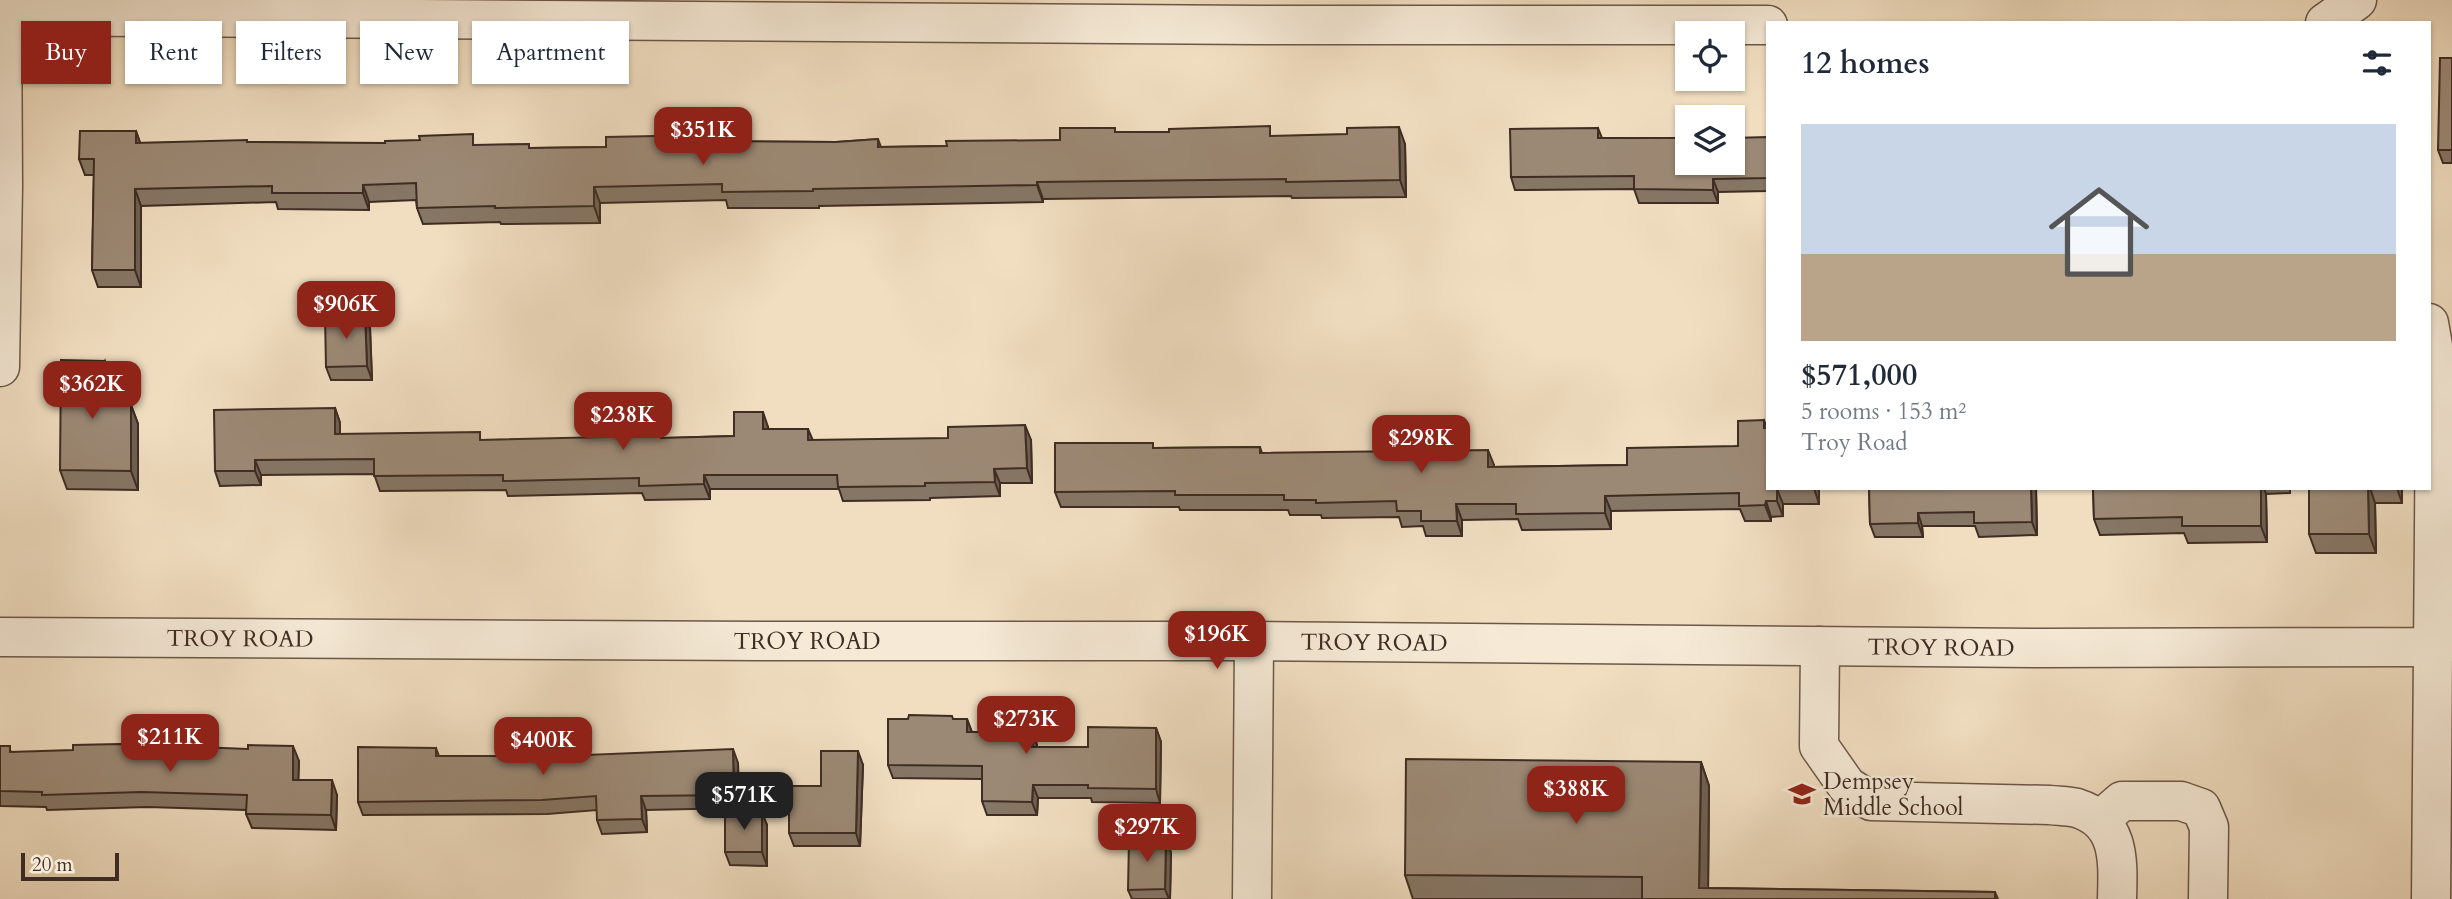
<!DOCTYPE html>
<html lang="en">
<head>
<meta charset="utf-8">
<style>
	body { margin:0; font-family:Cardo,serif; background:#f6f6f7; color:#1f2937; height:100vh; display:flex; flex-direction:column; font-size:26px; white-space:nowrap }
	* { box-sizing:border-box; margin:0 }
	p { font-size:23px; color:#747a83 }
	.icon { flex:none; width:38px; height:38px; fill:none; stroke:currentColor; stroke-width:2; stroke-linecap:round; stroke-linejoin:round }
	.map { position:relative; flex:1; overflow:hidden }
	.panel { position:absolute; left:1766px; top:21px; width:665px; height:469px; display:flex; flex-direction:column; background:#fff; border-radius:0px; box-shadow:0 2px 5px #0004 }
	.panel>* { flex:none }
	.hud { position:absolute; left:21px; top:21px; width:665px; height:63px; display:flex; gap:14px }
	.controls { position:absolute; left:1675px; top:21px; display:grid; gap:14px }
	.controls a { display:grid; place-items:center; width:70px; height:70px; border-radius:0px; background:#fff; box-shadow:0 2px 5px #0004; font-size:35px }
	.scale { position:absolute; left:21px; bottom:18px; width:98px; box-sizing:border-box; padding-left:7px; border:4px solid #3f2c23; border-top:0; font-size:19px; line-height:24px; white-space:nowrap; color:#3f2c23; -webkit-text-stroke:5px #f6ead7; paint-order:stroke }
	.price { position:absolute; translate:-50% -60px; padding:0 16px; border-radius:14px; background:#8f2418; color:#fff; font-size:23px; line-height:46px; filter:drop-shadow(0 2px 4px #0008) }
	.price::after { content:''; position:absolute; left:50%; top:42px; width:21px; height:16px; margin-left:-10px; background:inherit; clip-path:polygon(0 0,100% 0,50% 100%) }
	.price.selected { background:#222; color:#fff }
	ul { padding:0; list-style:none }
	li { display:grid; align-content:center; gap:14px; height:371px; padding:0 35px }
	li span { display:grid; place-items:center; height:217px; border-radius:0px; color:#555 }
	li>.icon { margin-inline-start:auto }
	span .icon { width:126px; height:126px; fill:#fffc; stroke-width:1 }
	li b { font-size:30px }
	h2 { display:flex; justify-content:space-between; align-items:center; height:84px; padding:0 35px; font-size:30px }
	.tag { padding:0 24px; border-radius:0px; background:#fff; box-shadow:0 2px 5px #0004; font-size:24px; line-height:63px }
	.tag.selected { background:#8f2418; color:#fff }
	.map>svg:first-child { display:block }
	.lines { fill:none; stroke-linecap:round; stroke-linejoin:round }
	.minor-casing { stroke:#6c584a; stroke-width:41 }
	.minor { stroke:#f6ead7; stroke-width:38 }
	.wall { fill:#867665; stroke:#3f2c23; stroke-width:2 }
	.shaded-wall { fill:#6d6052; stroke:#3f2c23; stroke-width:2 }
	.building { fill:#9c8975; stroke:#3f2c23; stroke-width:2 }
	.labels { text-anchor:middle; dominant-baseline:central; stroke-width:5; stroke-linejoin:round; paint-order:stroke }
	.street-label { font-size:23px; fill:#3f2c23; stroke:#f6ead7 }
	.poi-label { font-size:23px; fill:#3f2c23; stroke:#f6ead7; text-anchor:start }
</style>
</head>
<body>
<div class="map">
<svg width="2452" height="899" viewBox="0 0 2452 899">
	<rect width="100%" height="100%" fill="#f1dec1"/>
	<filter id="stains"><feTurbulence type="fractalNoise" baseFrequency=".00286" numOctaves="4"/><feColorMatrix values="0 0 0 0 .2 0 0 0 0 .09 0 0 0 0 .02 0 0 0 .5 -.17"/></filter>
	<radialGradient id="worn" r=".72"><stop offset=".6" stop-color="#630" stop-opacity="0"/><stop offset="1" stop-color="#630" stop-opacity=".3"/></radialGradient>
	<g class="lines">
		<!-- minor casing -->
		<g class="minor-casing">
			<g id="minor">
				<path d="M0 16 1257 25H1768"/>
				<path d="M2325 23 2357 0"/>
				<path d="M2429 323 2433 346 2435 405 2431 899"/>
				<path d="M0 367 3 186 2 0"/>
				<path id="s1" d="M0 637 762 641H1254L2040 648 2433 647 2452 640"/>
				<path d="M1820 646 1819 746 1847 786 1871 801 2050 805C2059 806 2069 806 2077 808 2121 822 2118 861 2117 899"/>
				<path d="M2100 820 2122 801H2181L2201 808 2209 827 2208 899"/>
				<path d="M1252 899 1254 641"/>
			</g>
		</g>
		<!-- minor -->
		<use href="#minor" class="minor"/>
	</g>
	<!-- wall -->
	<g class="wall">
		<path d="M2452 58V163H2443L2438 150Z"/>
		<path d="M1598 128 1602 138 1687 163 1768 137V191L1718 192V203H1639L1634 189 1515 190 1511 177Z"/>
		<path d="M136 131 140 143 248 142 477 145 531 148 606 147 707 141 836 142 878 139 881 147 947 146 1060 140 1116 132 1273 136 1405 144 1406 197 1292 198 1291 196 1043 199V202L819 206V208H728L726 200 600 203V223L501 224 500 222 423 224 417 208 416 200 369 202V210L278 209 276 202 141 206V287H98L92 270 94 175H85L79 159Z"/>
		<path d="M365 314 370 328 372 380H331L326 367Z"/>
		<path d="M105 361 112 380 111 405H131L138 424V490L67 489 60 470Z"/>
		<path d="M335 408 340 423V434L483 440 664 438 734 436 768 427V429L812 440H1031L1032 483H1000V496L930 498V500L843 501 839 489H710V499L645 500 642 493 508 496 506 490 380 491 374 474 261 475V485L220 486 215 471Z"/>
		<path d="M1764 420 1767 428 1768 488H1819V504H1783V516L1771 517V521H1745L1740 509 1611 511V529L1522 530 1518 519 1462 520V536H1426L1423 526 1402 527 1399 517 1322 518 1321 515H1290L1288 510H1180L1179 507H1061L1055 492 1154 448 1260 447 1262 453 1494 465V467L1627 465 1738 446Z"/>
		<path d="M1869 488H2036L2037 535 1979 537 1975 526H1922L1923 537H1875L1870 524Z"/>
		<path d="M2093 488H2290V493L2266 494 2267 542 2188 543 2184 533 2100 535 2094 519Z"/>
		<path d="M2309 488H2402V503H2375L2376 553H2316L2309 534Z"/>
		<path d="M908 719H967L972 732H1033L1037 747H1088L1156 728 1161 742 1160 803 1092 802 1091 798H1038L1037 815H987L982 801V779L893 778 888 765Z"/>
		<path d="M0 746 12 752 299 761 298 780 337 795 336 830 252 828 246 814V810L147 807 47 810 46 807 0 806Z"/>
		<path d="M436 748 439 756 738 763 739 808 646 810 647 832 602 834 597 820V810L547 814 363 815 358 802Z"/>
		<path d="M1701 762 1709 786 1708 888 1995 892 1998 899H1413L1405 875Z"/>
		<path d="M863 765 860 846H794L789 833 821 786Z"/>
		<path d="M767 825V866L730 865 725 852Z"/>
		<path d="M1166 839 1171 853 1170 899H1132L1128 890Z"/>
	</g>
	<!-- shaded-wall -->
	<g class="shaded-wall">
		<path d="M1399 127 1405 144 1406 197 1400 180Z"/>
		<path d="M136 131 142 148 136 143Z"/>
		<path d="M1713 179 1718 192V203L1713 190Z"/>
		<path d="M1037 182 1043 199V202L1037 185Z"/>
		<path d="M363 185 369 202V210L363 193Z"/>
		<path d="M594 187 600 203V223L594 206Z"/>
		<path d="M135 189 141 206V287L135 270Z"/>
		<path d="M365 314 370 328 372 380 367 366Z"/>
		<path d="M105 361 112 380 111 424 104 405Z"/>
		<path d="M131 405 138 424V490L131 471Z"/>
		<path d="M335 408 340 423V448L335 434Z"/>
		<path d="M763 412 768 427 769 443 763 429Z"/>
		<path d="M1025 425 1031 440 1032 483 1027 468Z"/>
		<path d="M808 429 814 443 808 440Z"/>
		<path d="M1488 450 1494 465V482L1488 467Z"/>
		<path d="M255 460 261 475V485L255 471Z"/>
		<path d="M994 469 1000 483V496L995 482Z"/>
		<path d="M704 475 710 489V499L704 484Z"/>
		<path d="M1814 488H1819V504Z"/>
		<path d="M2031 488H2036L2037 535 2032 522Z"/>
		<path d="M2261 488H2264L2266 494 2267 542 2261 526Z"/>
		<path d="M2368 488H2370L2375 503 2376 553 2369 534Z"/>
		<path d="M2397 488H2402V503Z"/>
		<path d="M1777 489 1783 504V516L1777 501Z"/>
		<path d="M1605 496 1611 511V529L1605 513Z"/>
		<path d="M1766 501 1771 517V521L1765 505Z"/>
		<path d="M1456 504 1462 520V536L1457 521Z"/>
		<path d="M1918 513 1922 526 1923 537 1918 523Z"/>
		<path d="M967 719 972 733 967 732Z"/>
		<path d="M1156 728 1161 742 1160 803 1156 789Z"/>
		<path d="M1033 732 1037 745V760L1032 747Z"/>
		<path d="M293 746 299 761 298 795 293 780Z"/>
		<path d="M733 749 738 763 739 808 734 795Z"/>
		<path d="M858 751 863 765 860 846 856 833Z"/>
		<path d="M1701 762 1709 786 1708 899 1699 888Z"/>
		<path d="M332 780 337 795 336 830 331 815Z"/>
		<path d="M1033 785 1038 798 1037 815 1032 802Z"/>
		<path d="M641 796 646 810 647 832 642 819Z"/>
		<path d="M762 812 767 825V866L762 852Z"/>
		<path d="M1166 839 1171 853 1170 899H1169L1165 889Z"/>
	</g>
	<!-- building -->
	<g class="building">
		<path d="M2440 58H2452V150H2438Z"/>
		<path d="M1270 126V136L1347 134V128L1399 127 1400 180 1286 182V179L1037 182V185L813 189V191L722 192V184L594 187V206L495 208V206L417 208 416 183 363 185V193H272V186L135 189V270H92L94 159H79L80 131H136V143L247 140V142L385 143V141L420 140 419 136 473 134V145L529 144V148L606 147V137L705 135V141L836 142 878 139V147L947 146 946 141 1060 140V128H1115V132H1169V129Z"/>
		<path d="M1598 128V138H1687V163H1732V138L1768 137V178L1713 179V190L1634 189V176L1511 177 1510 129Z"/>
		<path d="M365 314 367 366 326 367 325 316Z"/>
		<path d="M61 360 105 361 104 405H131V471L60 470Z"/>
		<path d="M335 408V434L480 432V440L605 437V433L661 431V438L734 436V412H763V429H808V440L948 438V427L1025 425 1027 468 994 469 995 482 925 483V486L838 487 837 475H704V484L639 486V478L503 481V475L374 476V459L255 460V471H215L214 410Z"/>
		<path d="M1764 420V428H1768V488H1814L1777 489V501H1766L1765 505 1739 506V493L1605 496V513L1516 514V504H1456L1457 521H1421V511H1397L1396 501 1316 503V500H1284V495H1175V491L1055 492V443H1153V448L1260 447V453L1488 450V467L1627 465V448L1738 446V421Z"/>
		<path d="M1869 488H2031L2032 522 1974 523V512L1918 513V523L1870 524Z"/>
		<path d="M2093 488H2261V526H2182V517L2094 519Z"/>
		<path d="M2309 488H2368L2369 534H2309Z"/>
		<path d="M909 715 952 716 953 719H967V732H1033L1032 747H1088V727L1156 728V789L1088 788V785H1033L1032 802 982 801V766L888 765V719H908Z"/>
		<path d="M120 744 248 749V745L293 746V780H332L331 815 246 814 247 795 141 792 42 795V792L0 791V746H10V752L73 750V745Z"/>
		<path d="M358 747 436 748V756H561L733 749 734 795 641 796 642 819 597 820 596 796 542 800 358 802Z"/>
		<path d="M821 751H858L856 833H789V786H821Z"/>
		<path d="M1406 759 1701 762 1699 888 1995 892V899H1642V877L1405 875Z"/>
		<rect x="725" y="812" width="37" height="40"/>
		<path d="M1129 839H1166L1165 889 1128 890Z"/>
	</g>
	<!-- icons -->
	<defs>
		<g id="school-bare" transform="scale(2.1)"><path d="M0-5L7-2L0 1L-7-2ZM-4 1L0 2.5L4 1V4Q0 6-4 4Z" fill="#8f2418" stroke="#f6ead7" stroke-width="2.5" paint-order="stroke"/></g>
	</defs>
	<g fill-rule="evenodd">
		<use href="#school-bare" x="1802" y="794"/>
	</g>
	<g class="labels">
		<!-- street labels -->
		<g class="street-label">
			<text stroke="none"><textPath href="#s1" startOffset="240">TROY ROAD</textPath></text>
			<text stroke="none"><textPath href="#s1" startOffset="807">TROY ROAD</textPath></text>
			<text stroke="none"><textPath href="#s1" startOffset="1374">TROY ROAD</textPath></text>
			<text stroke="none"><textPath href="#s1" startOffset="1941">TROY ROAD</textPath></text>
		</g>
		<!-- poi labels -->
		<g class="poi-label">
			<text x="1823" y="781">Dempsey<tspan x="1823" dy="26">Middle School</tspan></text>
		</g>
	</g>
	<rect width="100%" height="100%" filter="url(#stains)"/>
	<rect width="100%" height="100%" fill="url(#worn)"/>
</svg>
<div class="controls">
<a><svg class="icon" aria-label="locate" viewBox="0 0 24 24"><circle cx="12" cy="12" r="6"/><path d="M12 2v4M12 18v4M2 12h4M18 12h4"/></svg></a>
<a><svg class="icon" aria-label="layers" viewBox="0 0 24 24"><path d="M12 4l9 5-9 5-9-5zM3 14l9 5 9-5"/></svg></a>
</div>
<div class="scale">20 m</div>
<b class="price" style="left:703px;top:167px">$351K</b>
<b class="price" style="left:346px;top:341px">$906K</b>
<b class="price" style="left:92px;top:421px">$362K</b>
<b class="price" style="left:623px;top:452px">$238K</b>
<b class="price" style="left:1421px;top:475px">$298K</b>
<b class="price" style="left:1217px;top:671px">$196K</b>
<b class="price" style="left:1026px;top:756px">$273K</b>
<b class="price" style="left:170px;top:774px">$211K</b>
<b class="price" style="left:543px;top:777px">$400K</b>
<b class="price" style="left:1576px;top:826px">$388K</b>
<b class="price selected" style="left:744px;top:832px">$571K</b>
<b class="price" style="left:1147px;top:864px">$297K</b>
<div class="hud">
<a class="tag selected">Buy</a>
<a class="tag">Rent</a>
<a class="tag">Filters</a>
<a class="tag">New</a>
<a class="tag">Apartment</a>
</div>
<section class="panel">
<h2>12 homes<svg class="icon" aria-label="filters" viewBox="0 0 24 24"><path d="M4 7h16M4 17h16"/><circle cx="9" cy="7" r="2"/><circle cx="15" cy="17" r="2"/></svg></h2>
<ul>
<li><span style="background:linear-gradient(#c9d6e8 60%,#b9a48a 0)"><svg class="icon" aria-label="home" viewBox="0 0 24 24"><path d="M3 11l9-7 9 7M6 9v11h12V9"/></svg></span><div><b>$571,000</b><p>5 rooms · 153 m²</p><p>Troy Road</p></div></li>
</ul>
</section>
</div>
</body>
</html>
